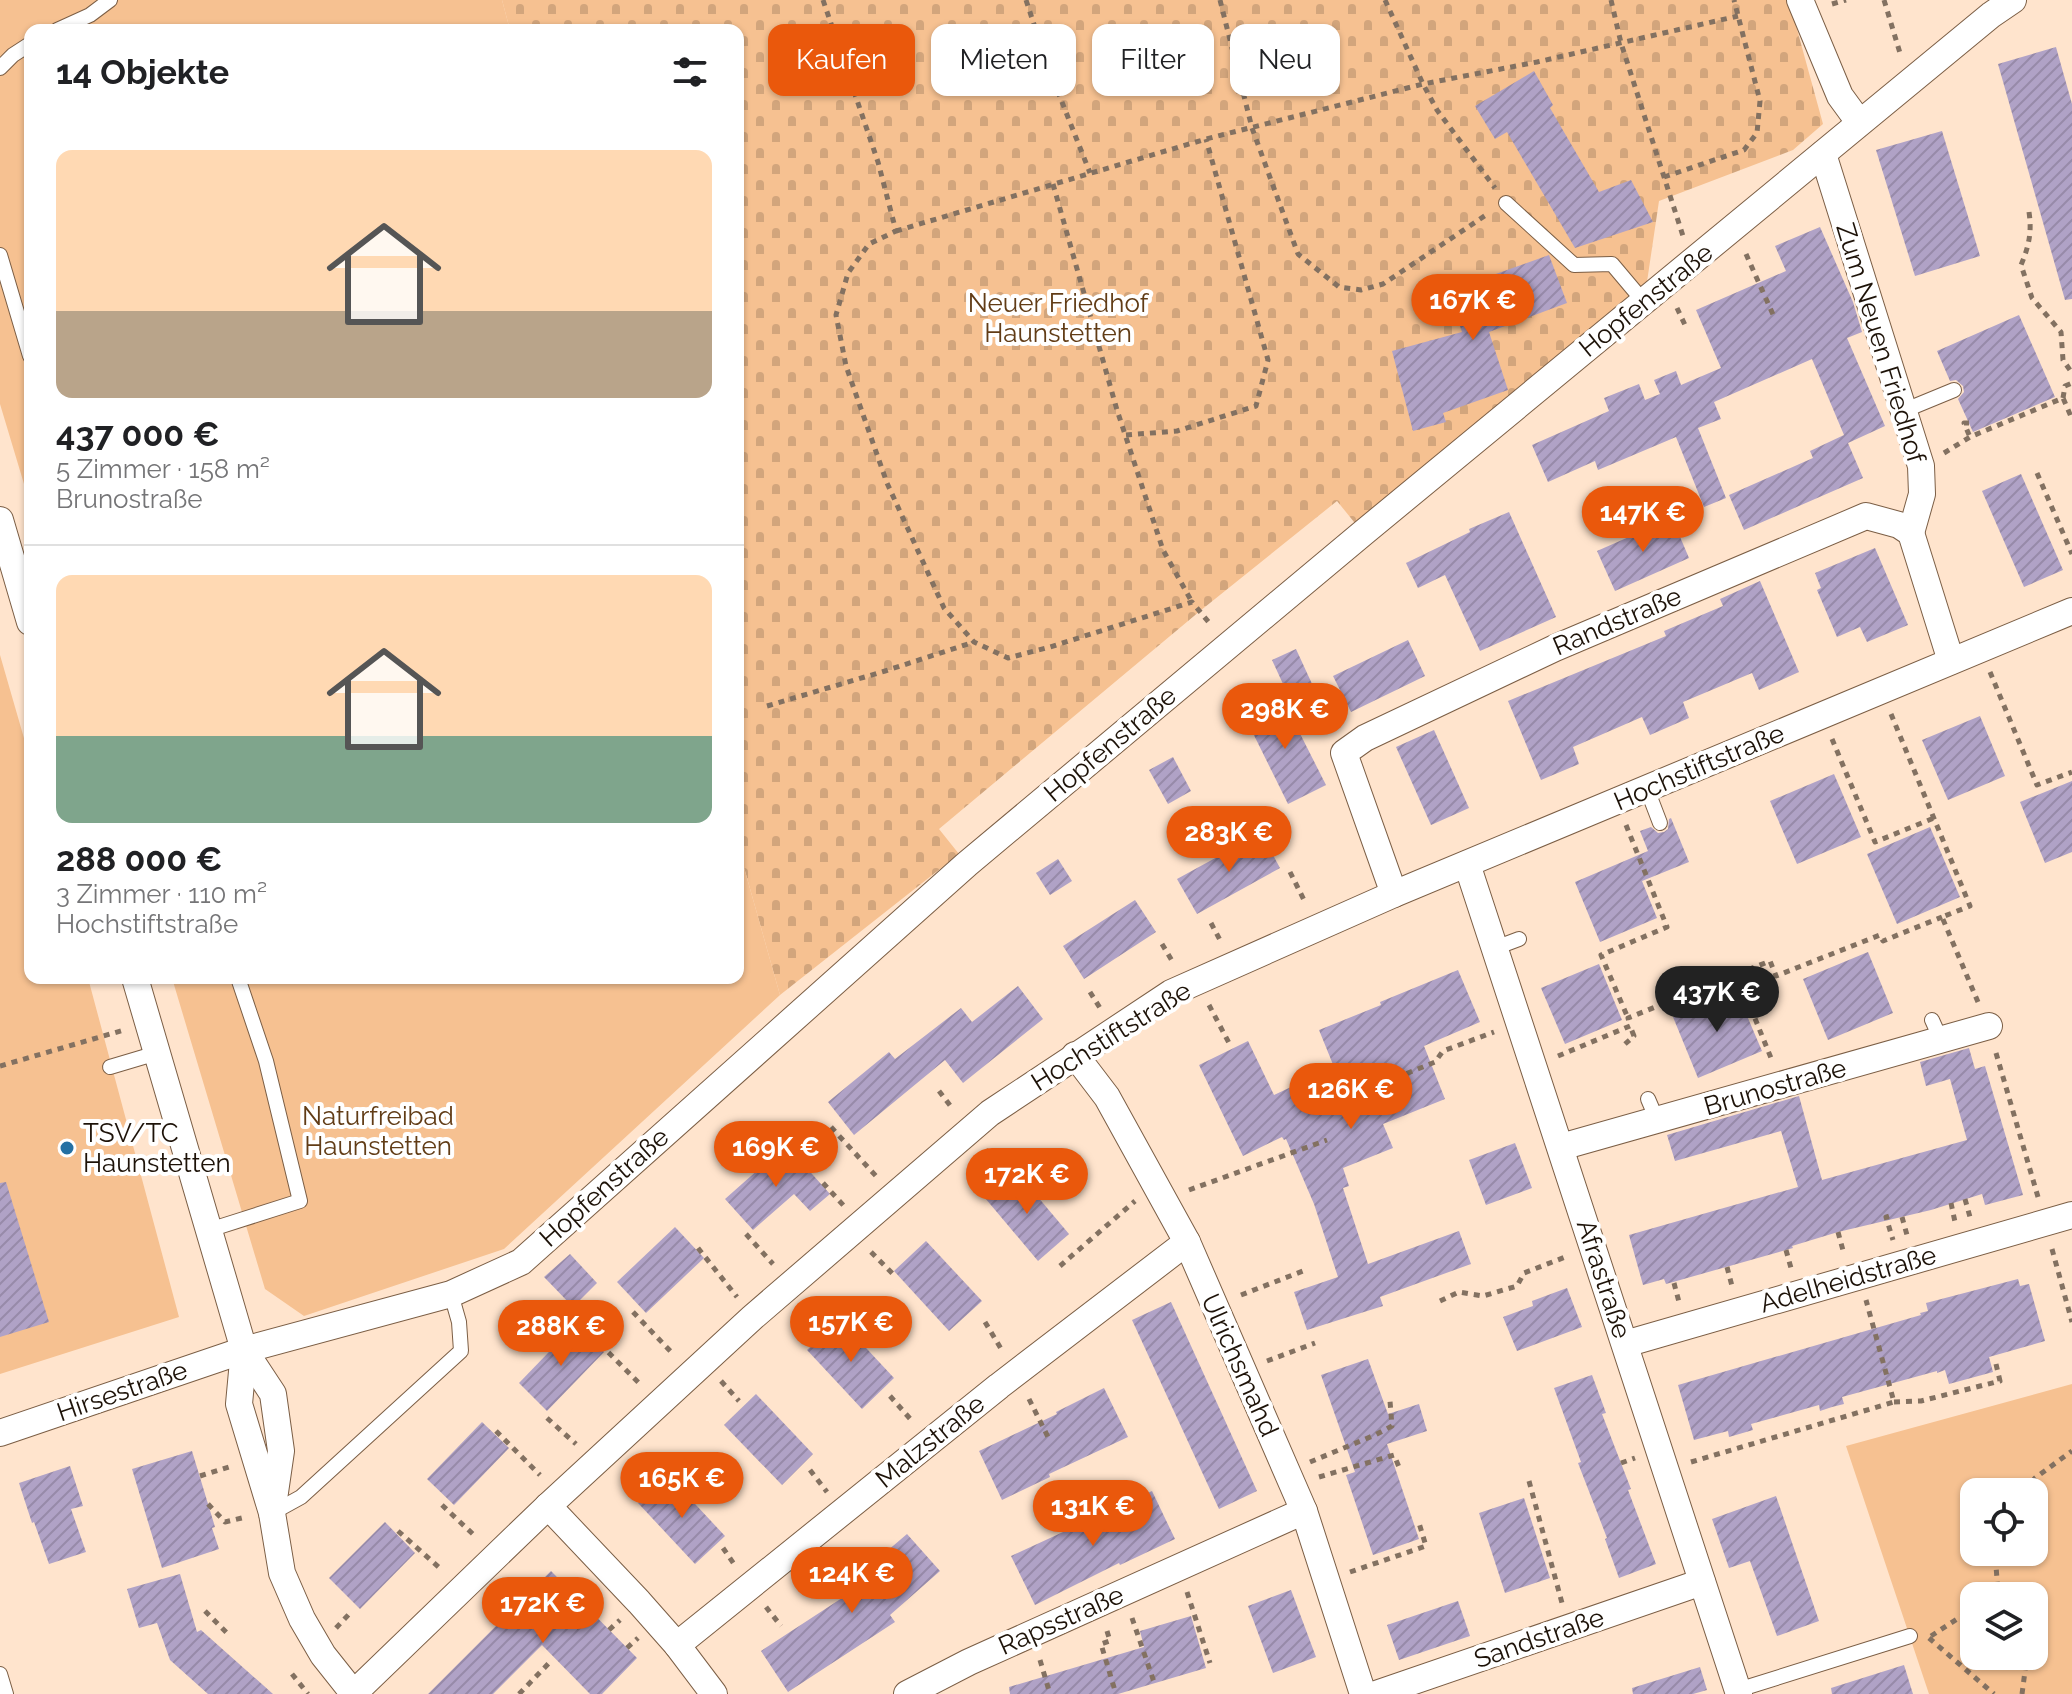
<!DOCTYPE html>
<html lang="de">
<head>
<meta charset="utf-8">
<style>
	body { margin:0; font-family:Raleway,sans-serif; background:#f6f6f6; color:#202124; height:100vh; display:flex; flex-direction:column; font-size:30px; white-space:nowrap }
	* { box-sizing:border-box; margin:0 }
	p { font-size:26px; color:#757577 }
	.icon { flex:none; width:44px; height:44px; fill:none; stroke:currentColor; stroke-width:2; stroke-linecap:round; stroke-linejoin:round }
	.map { position:relative; flex:1; overflow:hidden }
	.side { position:absolute; left:24px; top:24px; width:720px; height:960px; display:flex; flex-direction:column; background:#fff; border-radius:16px; box-shadow:0 2px 6px #0004 }
	.side>* { flex:none }
	.top-card { position:absolute; left:768px; top:24px; width:760px; height:72px; display:flex; gap:16px }
	.controls { position:absolute; left:1960px; top:1478px; display:grid; gap:16px }
	.controls a { display:grid; place-items:center; width:88px; height:88px; border-radius:16px; background:#fff; box-shadow:0 2px 6px #0004; font-size:40px }
	.price { position:absolute; translate:-50% -68px; padding:0 18px; border-radius:28px; background:#ea580c; color:#fff; font-size:26px; line-height:52px; filter:drop-shadow(0 2px 4px #0008) }
	.price::after { content:''; position:absolute; left:50%; top:48px; width:24px; height:18px; margin-left:-12px; background:inherit; clip-path:polygon(0 0,100% 0,50% 100%) }
	.price.on { background:#222; color:#fff }
	ul { padding:0; list-style:none }
	li { display:grid; align-content:center; gap:16px; height:424px; padding:0 32px }
	li+li { border-top:2px solid #e0e0e0 }
	li span { display:grid; place-items:center; height:248px; border-radius:16px; color:#555 }
	li>.icon { margin-inline-start:auto }
	span .icon { width:144px; height:144px; fill:#fffc; stroke-width:1 }
	li b { font-size:34px }
	h2 { display:flex; justify-content:space-between; align-items:center; height:96px; padding:0 32px; font-size:34px }
	.pill { padding:0 28px; border-radius:16px; background:#fff; box-shadow:0 2px 6px #0004; font-size:28px; line-height:72px }
	.pill.on { background:#ea580c; color:#fff }
	.map>svg:first-child { display:block }
	.cemetery { fill:url(#cemetery-stones) }
	.park { fill:#f6c191; fill-rule:evenodd }
	.building { fill:url(#building-hatch) }
	.lines { fill:none; stroke-linecap:round; stroke-linejoin:round }
	.lane-casing { stroke:#7b5e45; stroke-width:16 }
	.street-casing { stroke:#7b5e45; stroke-width:28 }
	.path { stroke:#837161; stroke-width:5; stroke-dasharray:6 6; stroke-linecap:butt }
	.lane { stroke:#fff; stroke-width:14 }
	.street { stroke:#fff; stroke-width:26 }
	.poi-dot { fill:#2470a3; stroke:#fff; stroke-width:3 }
	.labels { text-anchor:middle; dominant-baseline:central; stroke-width:8; stroke-linejoin:round; paint-order:stroke }
	.street-label { font-size:26px; fill:#1d1208; stroke:#fff }
	.park-label { font-size:26px; fill:#613c16; stroke:#fff }
	.poi-label { font-size:26px; fill:#1d1208; stroke:#fff; text-anchor:start }
</style>
</head>
<body>
<div class="map">
<svg width="2072" height="1694" viewBox="0 0 2072 1694">
	<defs>
		<pattern id="cemetery-stones" width="16" height="16" patternUnits="userSpaceOnUse" patternTransform="scale(2)"><rect width="16" height="16" fill="#f6c191"/><path d="M2 7V4a2 2 0 0 1 4 0v3zM10 15v-3a2 2 0 0 1 4 0v3z" fill="#d2a57c"/></pattern>
		<pattern id="building-hatch" width="6" height="6" patternUnits="userSpaceOnUse" patternTransform="scale(2)"><rect width="6" height="6" fill="#b0a2c6"/><path d="M-1 1l2-2M0 6l6-6M5 7l2-2" fill="none" stroke="#978aa9"/></pattern>
	</defs>
	<rect width="100%" height="100%" fill="#ffe4cd"/>
	<!-- cemetery -->
	<path class="cemetery" d="M502 0H1789L1823 124 1793 150 1659 201 1644 302 1363 533 1337 501 1200 611 939 829 959 854 780 995 738 846V30H510Z"/>
	<!-- park -->
	<g class="park">
		<path d="M0 0H502L510 30H30V504L0 404Z"/>
		<path d="M0 655 30 759V978H88L179 1317 0 1374Z"/>
		<path d="M738 846 780 995 504 1249 304 1316 265 1289 172 978H738Z"/>
		<path d="M2072 1384V1694H1929L1846 1446ZM1974 1492H2034V1552H1974ZM1974 1596H2034V1656H1974Z"/>
	</g>
	<!-- building -->
	<g class="building">
		<path d="M2056 47 2072 104V299L2065 300 1998 64Z"/>
		<path d="M1534 71 1553 105 1550 108 1599 192 1631 180 1653 222 1575 248 1507 132 1495 139 1475 106Z"/>
		<path d="M1942 131 1980 256 1915 276 1876 150Z"/>
		<path d="M1820 227 1853 302 1862 332 1847 338 1885 426 1848 443 1863 478 1744 530 1729 495 1813 458 1810 451 1844 435 1812 359 1714 402 1721 419 1698 428 1726 498 1704 507 1676 437 1598 470 1595 461 1548 482 1532 445 1609 411 1604 398 1639 384 1645 400 1660 394 1654 380 1676 371 1681 385 1721 368 1696 310 1786 271 1775 246Z"/>
		<path d="M1549 255 1567 303 1489 332 1508 390 1443 413 1446 422 1413 431 1392 351 1462 332 1448 291Z"/>
		<path d="M2019 315 2055 397 1973 432 1958 399 1964 392 1963 386 1956 380 1950 381 1937 351Z"/>
		<path d="M2021 474 2063 570 2024 587 1982 491Z"/>
		<path d="M1509 512 1556 617 1480 651 1445 575 1418 588 1406 563 1470 532 1469 529Z"/>
		<path d="M1672 518 1689 558 1615 591 1597 551Z"/>
		<path d="M1875 548 1908 625 1867 642 1860 627 1837 637 1817 590 1821 588 1815 573Z"/>
		<path d="M1760 581 1799 672 1759 690 1752 673 1683 702 1689 718 1650 735 1642 717 1573 747 1579 764 1541 780 1508 701 1666 636 1664 631 1723 606 1720 599Z"/>
		<path d="M1408 640 1425 676 1351 712 1333 676Z"/>
		<path d="M1296 649 1313 686 1289 697 1272 660Z"/>
		<path d="M1282 698 1326 785 1288 804 1245 717Z"/>
		<path d="M1980 716 2005 776 1948 800 1922 740Z"/>
		<path d="M1434 730 1469 808 1431 825 1396 747Z"/>
		<path d="M1173 757 1191 791 1168 804 1149 770Z"/>
		<path d="M1834 774 1861 837 1797 864 1770 801Z"/>
		<path d="M2072 781V852L2045 863 2020 802Z"/>
		<path d="M1671 818 1689 862 1642 881 1657 918 1600 942 1575 882 1648 851 1640 831 1651 827 1658 833 1664 832 1668 829 1669 819Z"/>
		<path d="M1930 827 1960 897 1897 924 1867 854Z"/>
		<path d="M1261 833 1280 868 1197 914 1177 879Z"/>
		<path d="M1058 859 1072 881 1050 895 1036 873Z"/>
		<path d="M1135 900 1156 932 1084 979 1063 946Z"/>
		<path d="M1868 952 1893 1013 1828 1040 1803 979Z"/>
		<path d="M1599 964 1622 1020 1565 1044 1541 988Z"/>
		<path d="M1458 970 1480 1022 1424 1046 1445 1099 1383 1124 1393 1148 1343 1168 1349 1186 1343 1188 1368 1264 1459 1231 1471 1264 1380 1297 1383 1306 1307 1330 1294 1292 1338 1277 1314 1204 1286 1139 1284 1140 1282 1137 1243 1156 1199 1065 1248 1041 1274 1095 1334 1067 1319 1030 1381 1005 1380 1002Z"/>
		<path d="M1018 986 1043 1019 963 1083 945 1060 854 1135 828 1102 889 1052 895 1059 961 1008 972 1022Z"/>
		<path d="M1736 990 1762 1051 1698 1078 1673 1017Z"/>
		<path d="M1969 1048 1975 1069 1985 1066 2023 1195 1985 1205 1982 1194 1931 1210 1838 1232 1792 1246 1793 1248 1666 1284 1664 1279 1643 1285 1629 1235 1798 1187 1781 1131 1675 1161 1667 1135 1799 1096 1822 1180 1967 1140 1950 1079 1926 1086 1920 1062Z"/>
		<path d="M1515 1143 1532 1188 1486 1205 1469 1160Z"/>
		<path d="M786 1145 830 1194 810 1211 794 1194 753 1230 725 1199Z"/>
		<path d="M1016 1171 1069 1234 1038 1261 985 1198Z"/>
		<path d="M6 1182 49 1322 0 1337V1183Z"/>
		<path d="M675 1227 704 1258 646 1313 617 1282Z"/>
		<path d="M926 1241 982 1301 949 1331 894 1271Z"/>
		<path d="M570 1254 597 1283 573 1307 544 1277Z"/>
		<path d="M2018 1279 2020 1286 2029 1284 2045 1341 1989 1357 1993 1372 1949 1384 1945 1370 1937 1373V1371L1842 1397 1844 1404 1832 1407 1820 1411 1819 1405 1751 1424 1753 1430 1729 1437 1728 1431 1694 1440 1678 1385 1921 1315 1920 1313 1928 1311 1926 1303Z"/>
		<path d="M1567 1288 1582 1327 1517 1351 1503 1317 1533 1306 1532 1301Z"/>
		<path d="M1171 1302 1257 1491 1219 1509 1132 1320Z"/>
		<path d="M840 1320 894 1378 862 1409 807 1350Z"/>
		<path d="M575 1325 604 1352 547 1411 519 1383Z"/>
		<path d="M1368 1359 1388 1414 1419 1404 1427 1431 1387 1444 1419 1539 1373 1555 1346 1475 1355 1472 1321 1375Z"/>
		<path d="M1592 1375 1606 1413 1602 1414 1631 1489 1628 1490 1656 1564 1619 1578 1605 1539 1607 1538 1578 1463 1581 1462 1554 1388Z"/>
		<path d="M1104 1388 1128 1437 1049 1474 1050 1477 1002 1500 979 1451 1057 1414 1056 1412Z"/>
		<path d="M756 1394 813 1454 782 1485 724 1425Z"/>
		<path d="M482 1422 509 1448 454 1505 427 1479Z"/>
		<path d="M192 1451 215 1527 212 1528 219 1549 162 1568 132 1469Z"/>
		<path d="M70 1466 83 1506 71 1509 86 1552 49 1564 34 1522 32 1523 19 1483Z"/>
		<path d="M668 1475 725 1536 695 1564 638 1503Z"/>
		<path d="M1152 1491 1175 1539 1120 1565 1119 1563 1035 1605 1011 1556Z"/>
		<path d="M1776 1496 1819 1621 1777 1636 1750 1561 1729 1568 1712 1519Z"/>
		<path d="M1524 1498 1550 1578 1505 1593 1479 1513Z"/>
		<path d="M385 1522 415 1553 360 1609 329 1578Z"/>
		<path d="M907 1534 940 1571 890 1615 895 1622 788 1692 761 1651 865 1583 859 1575Z"/>
		<path d="M551 1571 637 1658 602 1694H590L542 1645 493 1694H428Z"/>
		<path d="M180 1574 197 1632 201 1630 273 1694H208L170 1660 157 1623 139 1628 127 1589Z"/>
		<path d="M1291 1590 1316 1657 1273 1673 1248 1606Z"/>
		<path d="M1458 1601 1470 1636 1399 1660 1387 1625Z"/>
		<path d="M1191 1616 1206 1668 1118 1694H1010L1009 1687 1144 1647 1140 1631Z"/>
		<path d="M1904 1665 1913 1694H1832L1831 1688Z"/>
		<path d="M1700 1667 1707 1690 1693 1694H1633L1632 1688Z"/>
	</g>
	<g class="lines">
		<!-- lane casing -->
		<g class="lane-casing">
			<g id="lane">
				<path d="M57 30 90 15 110 0"/>
				<path d="M0 68 13 55 30 44"/>
				<path d="M1506 203 1574 265 1612 264 1644 302"/>
				<path d="M0 255 30 356"/>
				<path d="M1903 411 1954 390"/>
				<path d="M1647 789 1660 823"/>
				<path d="M1495 948 1519 939"/>
				<path d="M1932 1020 1941 1040"/>
				<path d="M110 1067 157 1053"/>
				<path d="M1648 1099 1657 1120"/>
				<path d="M209 1230 300 1201 266 1061 238 978"/>
				<path d="M272 1513 301 1497 461 1351 459 1322 451 1294"/>
				<path d="M0 1674 6 1694"/>
				<path d="M1738 1690 1910 1636"/>
			</g>
		</g>
		<!-- street casing -->
		<g class="street-casing">
			<g id="street">
				<path d="M1800 0 1840 96 1859 122"/>
				<path d="M1823 154 1921 466 1922 494 1911 533"/>
				<path d="M0 520 30 622"/>
				<path d="M1467 864 1739 1694"/>
				<path d="M1394 894 1344 753 1365 738 1555 648 1866 516 1899 525 1911 533 1951 661"/>
				<path d="M135 978 244 1350 273 1394 281 1451 272 1513"/>
				<path d="M1075 1055 1107 1097 1187 1242 1304 1511 1363 1694"/>
				<path d="M1561 1147 1989 1026"/>
				<path d="M1625 1344 2072 1215"/>
				<path d="M244 1350 239 1404 272 1513 282 1573 302 1619 323 1655 354 1694"/>
				<path d="M0 1433 244 1350 451 1294 521 1262 967 864 1363 533 1991 15 2013 0"/>
				<path d="M548 1506 639 1602 677 1645 714 1694"/>
				<path d="M677 1645 999 1386 1187 1242"/>
				<path d="M354 1693 548 1506 753 1317 990 1113 1171 993 1394 894 2072 611"/>
				<path d="M907 1694 969 1662 1304 1511"/>
				<path d="M1376 1694 1702 1582"/>
			</g>
		</g>
		<!-- path -->
		<g class="path">
			<path d="M823 0 878 162 896 231 869 244 848 273 836 315 846 366 887 483 944 608 974 642 1008 658 1050 647 1192 602 1211 625"/>
			<path d="M1026 0 1047 64 1090 173"/>
			<path d="M1220 0 1252 128 1298 254 1339 287 1361 290 1383 284 1489 213"/>
			<path d="M1385 0 1423 84 1437 110 1495 188"/>
			<path d="M1611 0 1621 43 1683 236"/>
			<path d="M1884 0 1900 53"/>
			<path d="M1832 4 1846 0"/>
			<path d="M1664 177 1744 150 1757 133 1760 101 1734 0"/>
			<path d="M1053 184 1117 410 1163 550 1192 602"/>
			<path d="M2029 212C2032 232 2029 246 2021 265L2032 298 2061 332 2063 360 2072 373"/>
			<path d="M896 231 1206 139 1423 84 1537 62 1738 16"/>
			<path d="M1746 254 1775 319"/>
			<path d="M1677 308 1685 325"/>
			<path d="M2063 398 2065 386 2072 383"/>
			<path d="M1969 423H1964L1970 437"/>
			<path d="M1126 435 1177 431 1256 406 1268 360 1206 139"/>
			<path d="M1944 453 1970 437 2063 398 2072 419"/>
			<path d="M2037 473 2072 554"/>
			<path d="M1990 672 2037 785 2072 772"/>
			<path d="M767 706 885 671 974 642"/>
			<path d="M1891 714 1970 906 1942 917 1978 1002"/>
			<path d="M1311 719 1324 733"/>
			<path d="M1832 739 1875 842 1934 818"/>
			<path d="M1626 825 1667 927 1601 955 1628 1018"/>
			<path d="M1290 872 1306 904"/>
			<path d="M1211 923 1220 940"/>
			<path d="M1162 944 1174 964"/>
			<path d="M1737 974 1771 1058"/>
			<path d="M1090 992 1100 1008"/>
			<path d="M1209 1005 1229 1043"/>
			<path d="M1625 1044 1634 1036 1630 1026"/>
			<path d="M1996 1053 2038 1197"/>
			<path d="M1558 1056 1630 1026 1628 1018 1770 961 1776 976 1880 935 1883 941 1942 917"/>
			<path d="M0 1066 124 1030"/>
			<path d="M939 1091 952 1108"/>
			<path d="M1351 1096 1435 1062 1443 1051 1494 1032"/>
			<path d="M831 1127 876 1176"/>
			<path d="M986 1150 1004 1170"/>
			<path d="M823 1183 844 1206"/>
			<path d="M1189 1190 1327 1140"/>
			<path d="M1965 1199 1970 1217"/>
			<path d="M1951 1203 1955 1222"/>
			<path d="M1889 1216 1886 1217 1893 1240"/>
			<path d="M1902 1217 1907 1235"/>
			<path d="M1838 1232 1844 1254"/>
			<path d="M746 1234 773 1264"/>
			<path d="M698 1248 737 1297"/>
			<path d="M2052 1249 2072 1322"/>
			<path d="M1786 1250 1791 1268"/>
			<path d="M871 1252 896 1277"/>
			<path d="M1060 1266 1135 1201"/>
			<path d="M1727 1267 1732 1286"/>
			<path d="M1674 1283 1679 1302"/>
			<path d="M1241 1295 1303 1271"/>
			<path d="M1440 1301 1459 1292 1483 1296 1517 1286 1524 1273 1568 1256"/>
			<path d="M811 1303 827 1319"/>
			<path d="M633 1312 674 1355"/>
			<path d="M985 1322 1003 1352"/>
			<path d="M600 1344 639 1383"/>
			<path d="M1267 1361 1315 1343"/>
			<path d="M721 1381 739 1401"/>
			<path d="M890 1396 913 1422"/>
			<path d="M1029 1399 1050 1441"/>
			<path d="M1894 1402 1921 1401 2000 1381 1996 1364"/>
			<path d="M547 1418 576 1444"/>
			<path d="M496 1431 540 1475"/>
			<path d="M639 1458 654 1476"/>
			<path d="M1310 1462 1375 1435 1392 1426 1390 1401"/>
			<path d="M1691 1462 1894 1402 1866 1300"/>
			<path d="M1621 1463 1635 1458"/>
			<path d="M810 1470 827 1492"/>
			<path d="M200 1476 229 1467"/>
			<path d="M1319 1477 1394 1455 1399 1467"/>
			<path d="M1529 1481 1562 1603"/>
			<path d="M2025 1492 2035 1478 2072 1451"/>
			<path d="M208 1504 225 1522 246 1517"/>
			<path d="M442 1505 476 1537"/>
			<path d="M398 1531 442 1570"/>
			<path d="M723 1548 734 1564"/>
			<path d="M815 1567 835 1591"/>
			<path d="M1350 1572 1426 1546 1419 1523"/>
			<path d="M1187 1592 1210 1663"/>
			<path d="M1992 1596 1998 1593 1995 1552"/>
			<path d="M766 1607 781 1626"/>
			<path d="M205 1611 230 1636"/>
			<path d="M2034 1611 2040 1615 2034 1634"/>
			<path d="M1132 1618 1154 1682"/>
			<path d="M336 1628 352 1611"/>
			<path d="M576 1628 601 1603"/>
			<path d="M609 1630 620 1620"/>
			<path d="M1107 1631 1110 1641 1101 1644 1116 1694"/>
			<path d="M1931 1636 1974 1608"/>
			<path d="M1929 1638 1994 1694"/>
			<path d="M627 1648 638 1638"/>
			<path d="M2013 1656 2025 1662"/>
			<path d="M1040 1660 1050 1694"/>
			<path d="M292 1674 308 1694"/>
			<path d="M519 1694 551 1661"/>
			<path d="M2022 1694 2027 1656"/>
		</g>
		<!-- lane -->
		<use href="#lane" class="lane"/>
		<!-- street -->
		<use href="#street" class="street"/>
	</g>
	<!-- markers -->
	<circle class="poi-dot" cx="67" cy="1148" r="8"/>
	<g class="labels">
		<!-- street labels -->
		<g class="street-label">
			<text transform="translate(1646 300) rotate(-39)">Hopfenstraße</text>
			<text transform="translate(1881 343) rotate(73)">Zum Neuen Friedhof</text>
			<text transform="translate(1617 621) rotate(-23)">Randstraße</text>
			<text transform="translate(1110 744) rotate(-40)">Hopfenstraße</text>
			<text transform="translate(1699 767) rotate(-23)">Hochstiftstraße</text>
			<text transform="translate(1111 1036) rotate(-32)">Hochstiftstraße</text>
			<text transform="translate(1775 1087) rotate(-16)">Brunostraße</text>
			<text transform="translate(604 1187) rotate(-42)">Hopfenstraße</text>
			<text transform="translate(1604 1279) rotate(72)">Afrastraße</text>
			<text transform="translate(1848 1279) rotate(-16)">Adelheidstraße</text>
			<text transform="translate(1240 1365) rotate(66)">Ulrichsmahd</text>
			<text transform="translate(122 1391) rotate(-19)">Hirsestraße</text>
			<text transform="translate(930 1441) rotate(-39)">Malzstraße</text>
			<text transform="translate(1061 1620) rotate(-24)">Rapsstraße</text>
			<text transform="translate(1539 1638) rotate(-19)">Sandstraße</text>
		</g>
		<!-- park labels -->
		<g class="park-label">
			<text x="1058" y="303">Neuer Friedhof<tspan x="1058" dy="30">Haunstetten</tspan></text>
			<text x="378" y="1116">Naturfreibad<tspan x="378" dy="30">Haunstetten</tspan></text>
		</g>
		<!-- poi labels -->
		<g class="poi-label">
			<text x="83" y="1133">TSV/TC<tspan x="83" dy="30">Haunstetten</tspan></text>
		</g>
	</g>
</svg>
<div class="controls">
<a><svg class="icon" aria-label="locate" viewBox="0 0 24 24"><circle cx="12" cy="12" r="6"/><path d="M12 2v4M12 18v4M2 12h4M18 12h4"/></svg></a>
<a><svg class="icon" aria-label="layers" viewBox="0 0 24 24"><path d="M12 4l9 5-9 5-9-5zM3 14l9 5 9-5"/></svg></a>
</div>
<b class="price" style="left:1473px;top:342px">167K €</b>
<b class="price" style="left:1643px;top:554px">147K €</b>
<b class="price" style="left:1285px;top:751px">298K €</b>
<b class="price" style="left:1229px;top:874px">283K €</b>
<b class="price on" style="left:1717px;top:1034px">437K €</b>
<b class="price" style="left:1351px;top:1131px">126K €</b>
<b class="price" style="left:776px;top:1189px">169K €</b>
<b class="price" style="left:1027px;top:1216px">172K €</b>
<b class="price" style="left:851px;top:1364px">157K €</b>
<b class="price" style="left:561px;top:1368px">288K €</b>
<b class="price" style="left:682px;top:1520px">165K €</b>
<b class="price" style="left:1093px;top:1548px">131K €</b>
<b class="price" style="left:852px;top:1615px">124K €</b>
<b class="price" style="left:543px;top:1645px">172K €</b>
<div class="top-card">
<a class="pill on">Kaufen</a>
<a class="pill">Mieten</a>
<a class="pill">Filter</a>
<a class="pill">Neu</a>
</div>
<section class="side">
<h2>14 Objekte<svg class="icon" aria-label="filters" viewBox="0 0 24 24"><path d="M4 7h16M4 17h16"/><circle cx="9" cy="7" r="2"/><circle cx="15" cy="17" r="2"/></svg></h2>
<ul>
<li><span style="background:linear-gradient(#ffd9b3 65%,#b9a48a 0)"><svg class="icon" aria-label="home" viewBox="0 0 24 24"><path d="M3 11l9-7 9 7M6 9v11h12V9"/></svg></span><div><b>437 000 €</b><p>5 Zimmer · 158 m²</p><p>Brunostraße</p></div></li>
<li><span style="background:linear-gradient(#ffd9b3 65%,#7fa58c 0)"><svg class="icon" aria-label="home" viewBox="0 0 24 24"><path d="M3 11l9-7 9 7M6 9v11h12V9"/></svg></span><div><b>288 000 €</b><p>3 Zimmer · 110 m²</p><p>Hochstiftstraße</p></div></li>
</ul>
</section>
</div>
</body>
</html>
